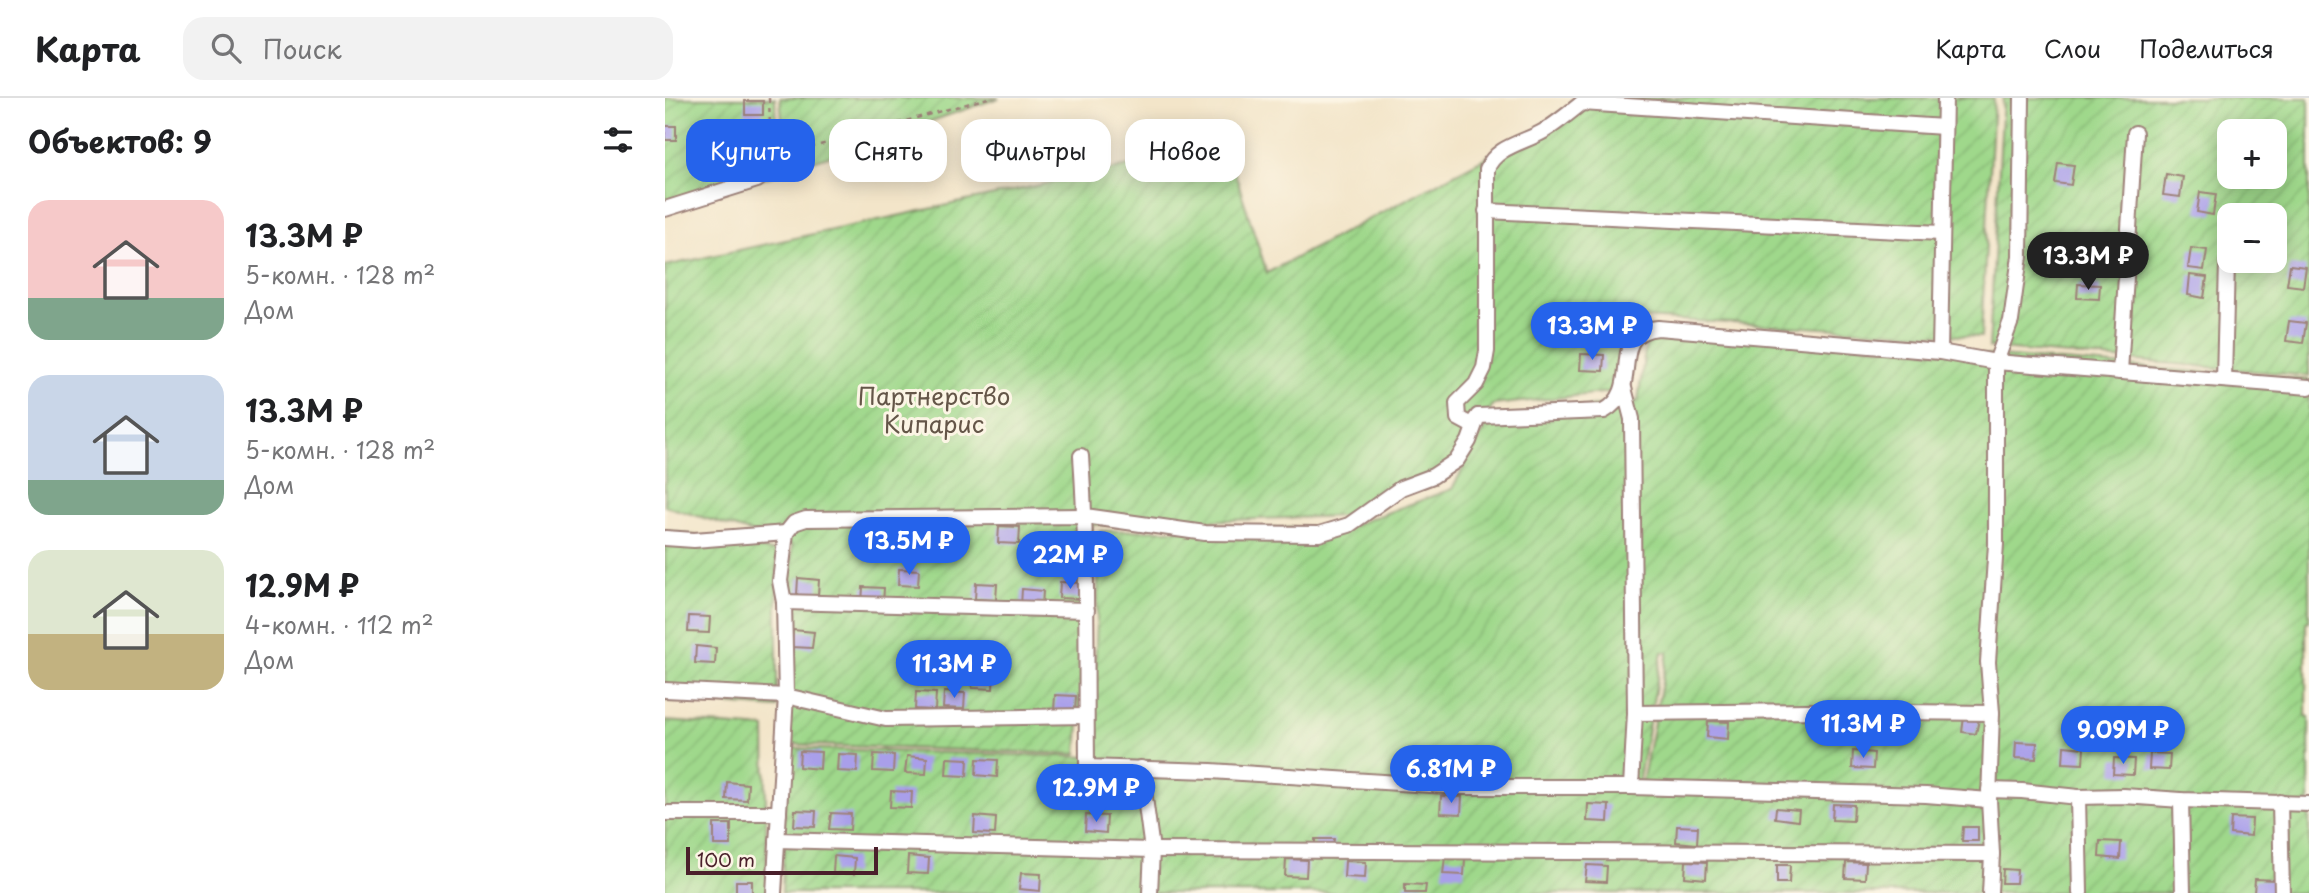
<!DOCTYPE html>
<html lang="ru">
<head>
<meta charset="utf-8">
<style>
	body { margin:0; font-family:"Playpen Sans",sans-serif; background:#f2f2f2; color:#202124; height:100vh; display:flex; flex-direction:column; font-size:26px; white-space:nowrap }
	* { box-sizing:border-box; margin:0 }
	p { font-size:23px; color:#757577 }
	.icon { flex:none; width:38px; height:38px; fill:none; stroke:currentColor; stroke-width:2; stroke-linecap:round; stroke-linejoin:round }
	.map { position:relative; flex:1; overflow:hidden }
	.sheet { display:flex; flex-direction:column; background:#fff; width:665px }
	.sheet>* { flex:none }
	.hud { position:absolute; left:21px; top:21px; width:665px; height:63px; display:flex; gap:14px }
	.fabs { position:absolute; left:1552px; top:21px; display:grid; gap:14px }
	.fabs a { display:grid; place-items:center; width:70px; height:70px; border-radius:14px; background:#fff; box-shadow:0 4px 18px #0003; font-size:35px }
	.scale { position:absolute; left:21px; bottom:18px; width:192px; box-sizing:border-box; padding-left:7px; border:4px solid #4a1f2b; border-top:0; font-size:19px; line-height:24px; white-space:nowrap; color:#4a1f2b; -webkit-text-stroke:5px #fcf5e5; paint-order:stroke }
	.price { position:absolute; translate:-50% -60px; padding:0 16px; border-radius:24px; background:#2563eb; color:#fff; font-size:23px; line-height:46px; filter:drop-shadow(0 2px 4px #0008) }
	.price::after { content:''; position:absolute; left:50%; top:42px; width:21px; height:16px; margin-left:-10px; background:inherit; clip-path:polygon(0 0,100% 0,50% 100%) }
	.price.on { background:#222; color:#fff }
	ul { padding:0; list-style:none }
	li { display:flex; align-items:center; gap:21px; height:175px; padding:0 28px }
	li span { display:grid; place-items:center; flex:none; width:196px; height:140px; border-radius:21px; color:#555 }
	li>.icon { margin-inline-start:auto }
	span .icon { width:84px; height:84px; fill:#fffc; stroke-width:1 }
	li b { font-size:30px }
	h2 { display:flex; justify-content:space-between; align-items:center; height:84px; padding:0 28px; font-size:30px }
	.pill { padding:0 24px; border-radius:21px; background:#fff; box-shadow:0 4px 18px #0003; font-size:24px; line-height:63px }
	.pill.on { background:#2563eb; color:#fff }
	header { display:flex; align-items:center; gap:42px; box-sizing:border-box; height:98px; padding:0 35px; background:#fff; border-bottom:2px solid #e0e0e0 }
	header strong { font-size:33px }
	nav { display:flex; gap:38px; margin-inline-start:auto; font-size:24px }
	.search { width:490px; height:63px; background:#f2f2f2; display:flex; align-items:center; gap:18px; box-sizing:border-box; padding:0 24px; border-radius:21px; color:#757577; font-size:26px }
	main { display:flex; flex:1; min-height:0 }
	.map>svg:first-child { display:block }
	.garden { fill:url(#garden-furrows); stroke:#747c5b; stroke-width:2; fill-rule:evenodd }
	.building { fill:#a99fea }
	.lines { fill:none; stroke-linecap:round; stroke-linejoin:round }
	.minor-casing { stroke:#9e827a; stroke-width:18 }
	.path { stroke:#9e827a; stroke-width:2.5; stroke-dasharray:5 5; stroke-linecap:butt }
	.minor { stroke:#fff; stroke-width:14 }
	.labels { text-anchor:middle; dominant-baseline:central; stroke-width:6; stroke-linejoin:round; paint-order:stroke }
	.park-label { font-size:24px; fill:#645648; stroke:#fcf5e5 }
</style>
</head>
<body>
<header>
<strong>Карта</strong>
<div class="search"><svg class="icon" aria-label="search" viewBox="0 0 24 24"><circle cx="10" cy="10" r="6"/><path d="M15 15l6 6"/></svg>Поиск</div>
<nav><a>Карта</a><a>Слои</a><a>Поделиться</a></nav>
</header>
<main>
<section class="sheet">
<h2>Объектов: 9<svg class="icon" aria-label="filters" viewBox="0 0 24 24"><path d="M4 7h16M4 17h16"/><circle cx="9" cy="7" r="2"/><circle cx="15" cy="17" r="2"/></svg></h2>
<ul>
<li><span style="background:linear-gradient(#f6c9c9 70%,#7fa58c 0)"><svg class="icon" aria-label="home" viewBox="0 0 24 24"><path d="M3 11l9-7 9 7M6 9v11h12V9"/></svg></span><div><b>13.3M ₽</b><p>5-комн. · 128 m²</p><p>Дом</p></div></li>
<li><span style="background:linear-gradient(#c9d6e8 75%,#7fa58c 0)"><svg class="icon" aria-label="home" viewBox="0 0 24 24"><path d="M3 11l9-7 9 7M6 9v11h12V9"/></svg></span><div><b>13.3M ₽</b><p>5-комн. · 128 m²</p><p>Дом</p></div></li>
<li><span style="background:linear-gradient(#dfe7d0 60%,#c2b280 0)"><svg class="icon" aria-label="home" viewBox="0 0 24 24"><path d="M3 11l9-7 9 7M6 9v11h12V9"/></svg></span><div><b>12.9M ₽</b><p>4-комн. · 112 m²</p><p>Дом</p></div></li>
</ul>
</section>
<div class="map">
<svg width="1644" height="795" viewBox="0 0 1644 795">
	<defs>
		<pattern id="garden-furrows" width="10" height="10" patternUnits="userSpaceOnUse" patternTransform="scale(1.75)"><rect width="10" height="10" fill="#9fd88b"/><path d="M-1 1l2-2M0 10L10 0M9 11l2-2" fill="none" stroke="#8ab978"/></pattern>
	</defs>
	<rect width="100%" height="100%" fill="#fcf5e5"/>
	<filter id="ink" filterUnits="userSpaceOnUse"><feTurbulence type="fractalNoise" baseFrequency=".0143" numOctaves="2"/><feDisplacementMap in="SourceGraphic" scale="14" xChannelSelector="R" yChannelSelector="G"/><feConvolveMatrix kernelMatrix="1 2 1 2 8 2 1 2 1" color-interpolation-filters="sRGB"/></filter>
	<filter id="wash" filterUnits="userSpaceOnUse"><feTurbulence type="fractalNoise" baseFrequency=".00686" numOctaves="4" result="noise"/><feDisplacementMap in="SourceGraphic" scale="28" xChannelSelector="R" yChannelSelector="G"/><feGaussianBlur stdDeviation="1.57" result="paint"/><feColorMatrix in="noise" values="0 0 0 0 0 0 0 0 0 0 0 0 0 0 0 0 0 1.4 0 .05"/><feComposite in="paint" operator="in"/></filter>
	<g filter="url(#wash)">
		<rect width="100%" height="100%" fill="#f3e5c9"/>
		<!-- garden -->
		<g class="garden">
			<path d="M0 0H110L113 76 0 110Z"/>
			<path d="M115 0H334L122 72Z"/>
			<path d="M933 0H1329L1316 239 977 220 963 292 828 307 781 379 678 418 427 427 412 656 121 646 127 447 0 408V168L561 47 602 175Z"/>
			<path d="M1338 0H1644V278L1324 250ZM1564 33H1610V79H1564ZM1564 117H1610V163H1564Z"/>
			<path d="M983 231 1644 282V523L1641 524V618L1644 619V795H117L122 650 427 659 435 433 683 429 787 391 825 320 973 303ZM997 554H1003L977 685H973Z"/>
			<path d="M0 432 112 454V610L0 602Z"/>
			<path d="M0 623 100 630 102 795H0Z"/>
		</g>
		<g id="blocks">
			<!-- building -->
			<g class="building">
				<rect x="80" y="3" width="18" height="14"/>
				<rect x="0" y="28" width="11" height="14"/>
				<rect x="29" y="59" width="19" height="15"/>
				<path d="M1393 65 1409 67 1406 87 1390 85Z"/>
				<path d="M1501 76 1518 79 1515 99 1498 97Z"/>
				<path d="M1535 94 1551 96 1548 117 1532 114Z"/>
				<path d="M1526 150 1542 152 1539 172 1523 170Z"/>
				<path d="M1625 167 1641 169 1638 189 1622 187Z"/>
				<path d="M1525 177 1542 179 1539 200 1523 197Z"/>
				<path d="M1413 186 1435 187 1434 201 1412 200Z"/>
				<path d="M1624 223 1641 225 1638 245 1621 243Z"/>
				<path d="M916 256 939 257 938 273 915 272Z"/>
				<path d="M334 428 355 429 354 446 333 445Z"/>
				<path d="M240 434 261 435 260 452 239 451Z"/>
				<path d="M234 471 254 472 253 488 233 487Z"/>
				<path d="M133 480 154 482 153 498 132 497Z"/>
				<path d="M395 484 416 485 415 501 394 500Z"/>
				<path d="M311 485 332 486 331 502 310 501Z"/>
				<path d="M198 489 219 490 218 506 197 505Z"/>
				<path d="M357 491 378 493 377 509 356 508Z"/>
				<path d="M24 518 45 519 44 535 23 534Z"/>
				<path d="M128 532 149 534 147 550 127 549Z"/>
				<path d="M31 548 51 550 50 566 30 565Z"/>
				<path d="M308 573 329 574 328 591 307 590Z"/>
				<path d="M251 594 271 595 270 612 250 611Z"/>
				<path d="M279 594 300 595 299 611 278 610Z"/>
				<path d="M390 597 411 598 410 614 389 613Z"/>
				<path d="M1299 619 1314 621 1311 636 1297 634Z"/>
				<path d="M1043 623 1064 624 1063 641 1042 639Z"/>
				<path d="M1351 644 1372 645 1371 661 1350 660Z"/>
				<path d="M1399 648 1419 650 1418 666 1398 665Z"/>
				<path d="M135 653 156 654 155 671 134 669Z"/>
				<path d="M1188 653 1209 655 1208 671 1187 670Z"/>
				<path d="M1485 655 1505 656 1504 672 1484 671Z"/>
				<path d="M173 656 193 657 192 674 172 673Z"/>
				<path d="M209 656 229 657 228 674 208 673Z"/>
				<path d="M242 658 262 660 261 676 240 675Z"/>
				<path d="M282 660 303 661 302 678 281 677Z"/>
				<path d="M1449 660 1469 661 1468 677 1448 676Z"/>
				<path d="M312 661 333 662 332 679 311 677Z"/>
				<path d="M62 684 83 686 82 702 61 701Z"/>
				<path d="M226 693 247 694 246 710 225 709Z"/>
				<path d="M776 698 797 699 796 716 775 715Z"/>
				<path d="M923 706 944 707 943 724 922 723Z"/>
				<path d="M1168 706 1189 707 1188 723 1167 722Z"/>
				<path d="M1111 710 1134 712 1133 723 1110 720Z"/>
				<path d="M130 712 151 713 150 729 129 728Z"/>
				<path d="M166 715 186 716 185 732 164 731Z"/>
				<path d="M421 717 442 718 441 735 420 733Z"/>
				<path d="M310 718 331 720 330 736 309 735Z"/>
				<path d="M1566 720 1587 721 1586 738 1565 736Z"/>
				<rect x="49" y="726" width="17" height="21"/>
				<path d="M1012 728 1033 729 1032 746 1011 744Z"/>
				<path d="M1298 729H1313V743H1297Z"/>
				<path d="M650 741H669L668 752H650Z"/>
				<path d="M1435 743 1456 744 1455 761 1434 759Z"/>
				<path d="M169 758 190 760 189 776 168 775Z"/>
				<path d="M243 758 264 760 263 776 242 775Z"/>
				<path d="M780 759 800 761 799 777 778 776Z"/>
				<path d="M621 761 642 762 641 779 620 778Z"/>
				<path d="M680 763 701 764 700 780 679 779Z"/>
				<path d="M1021 763 1042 764 1041 781 1020 779Z"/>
				<path d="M1181 764 1201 765 1200 781 1180 780Z"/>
				<path d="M922 767 942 768 941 784 920 783Z"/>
				<path d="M1112 767H1125L1124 785H1112Z"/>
				<path d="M1338 771 1352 772 1351 785H1337Z"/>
				<path d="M356 775 376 776 375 793 354 791Z"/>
				<path d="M1590 781 1610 782 1609 795H1589Z"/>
				<rect x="71" y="783" width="16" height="12"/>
				<path d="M740 786 761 787 760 795H740Z"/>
			</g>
		</g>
	</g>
	<g filter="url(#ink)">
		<use href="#blocks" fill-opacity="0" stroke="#9e827a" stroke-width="2"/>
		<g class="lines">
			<!-- minor casing -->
			<g class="minor-casing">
				<g id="minor">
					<path d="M923 0C909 11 894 24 879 33 859 45 831 48 822 71V253L819 270 811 286 792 305 793 320 806 327 813 318 939 313C980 291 940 235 993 230L1275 254 1331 264 1644 289"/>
					<path d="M917 5 1279 29"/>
					<path d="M0 111 92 82 107 70"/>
					<path d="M821 113 1276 135"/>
					<path d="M1275 254 1280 0"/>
					<path d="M1455 274 1470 35"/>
					<path d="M1559 282 1562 164"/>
					<path d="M959 290 967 321 970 615 966 689"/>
					<path d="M416 358C423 462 421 565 422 669L546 673 796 689H966L1261 697 1324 702"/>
					<path d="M0 440 29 442 121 435"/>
					<path d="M119 504 422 512"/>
					<path d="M0 592 121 598 221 621 421 618"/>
					<path d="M970 615 1142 613 1327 615"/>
					<path d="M476 670 487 752 485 795"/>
					<path d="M1324 692 1357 693 1413 699 1459 698 1516 702 1644 706"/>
					<path d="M1413 699 1415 795"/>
					<path d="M1516 702 1518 795"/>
					<path d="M1615 704 1617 795"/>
					<path d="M0 715H114"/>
					<path d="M112 742 487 752 1327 756"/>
					<path d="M109 795 121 598 119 504 115 483 121 435 129 425 141 421 420 418 540 435 654 436 684 427 736 390 768 378 792 362 804 343 813 318"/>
					<path d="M1325 795 1327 756 1324 702 1327 615 1323 564 1331 446V264L1346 223 1355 158 1357 0"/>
				</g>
			</g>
			<!-- path -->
			<g class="path">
				<path d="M104 0 106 56"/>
				<path d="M118 61 126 55 323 0"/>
			</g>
			<!-- minor -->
			<use href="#minor" class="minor"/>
		</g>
	</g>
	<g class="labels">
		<!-- park labels -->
		<g class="park-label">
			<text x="269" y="297">Партнерство<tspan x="269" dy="28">Кипарис</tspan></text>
		</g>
	</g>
</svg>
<div class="fabs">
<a>+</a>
<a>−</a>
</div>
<div class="scale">100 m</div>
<b class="price on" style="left:1423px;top:194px">13.3M ₽</b>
<b class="price" style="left:927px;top:264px">13.3M ₽</b>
<b class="price" style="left:244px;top:479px">13.5M ₽</b>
<b class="price" style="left:405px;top:493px">22M ₽</b>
<b class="price" style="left:289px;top:602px">11.3M ₽</b>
<b class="price" style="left:1198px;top:662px">11.3M ₽</b>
<b class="price" style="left:1458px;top:668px">9.09M ₽</b>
<b class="price" style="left:786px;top:707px">6.81M ₽</b>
<b class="price" style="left:431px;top:726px">12.9M ₽</b>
<div class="hud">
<a class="pill on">Купить</a>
<a class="pill">Снять</a>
<a class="pill">Фильтры</a>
<a class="pill">Новое</a>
</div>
</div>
</main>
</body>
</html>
